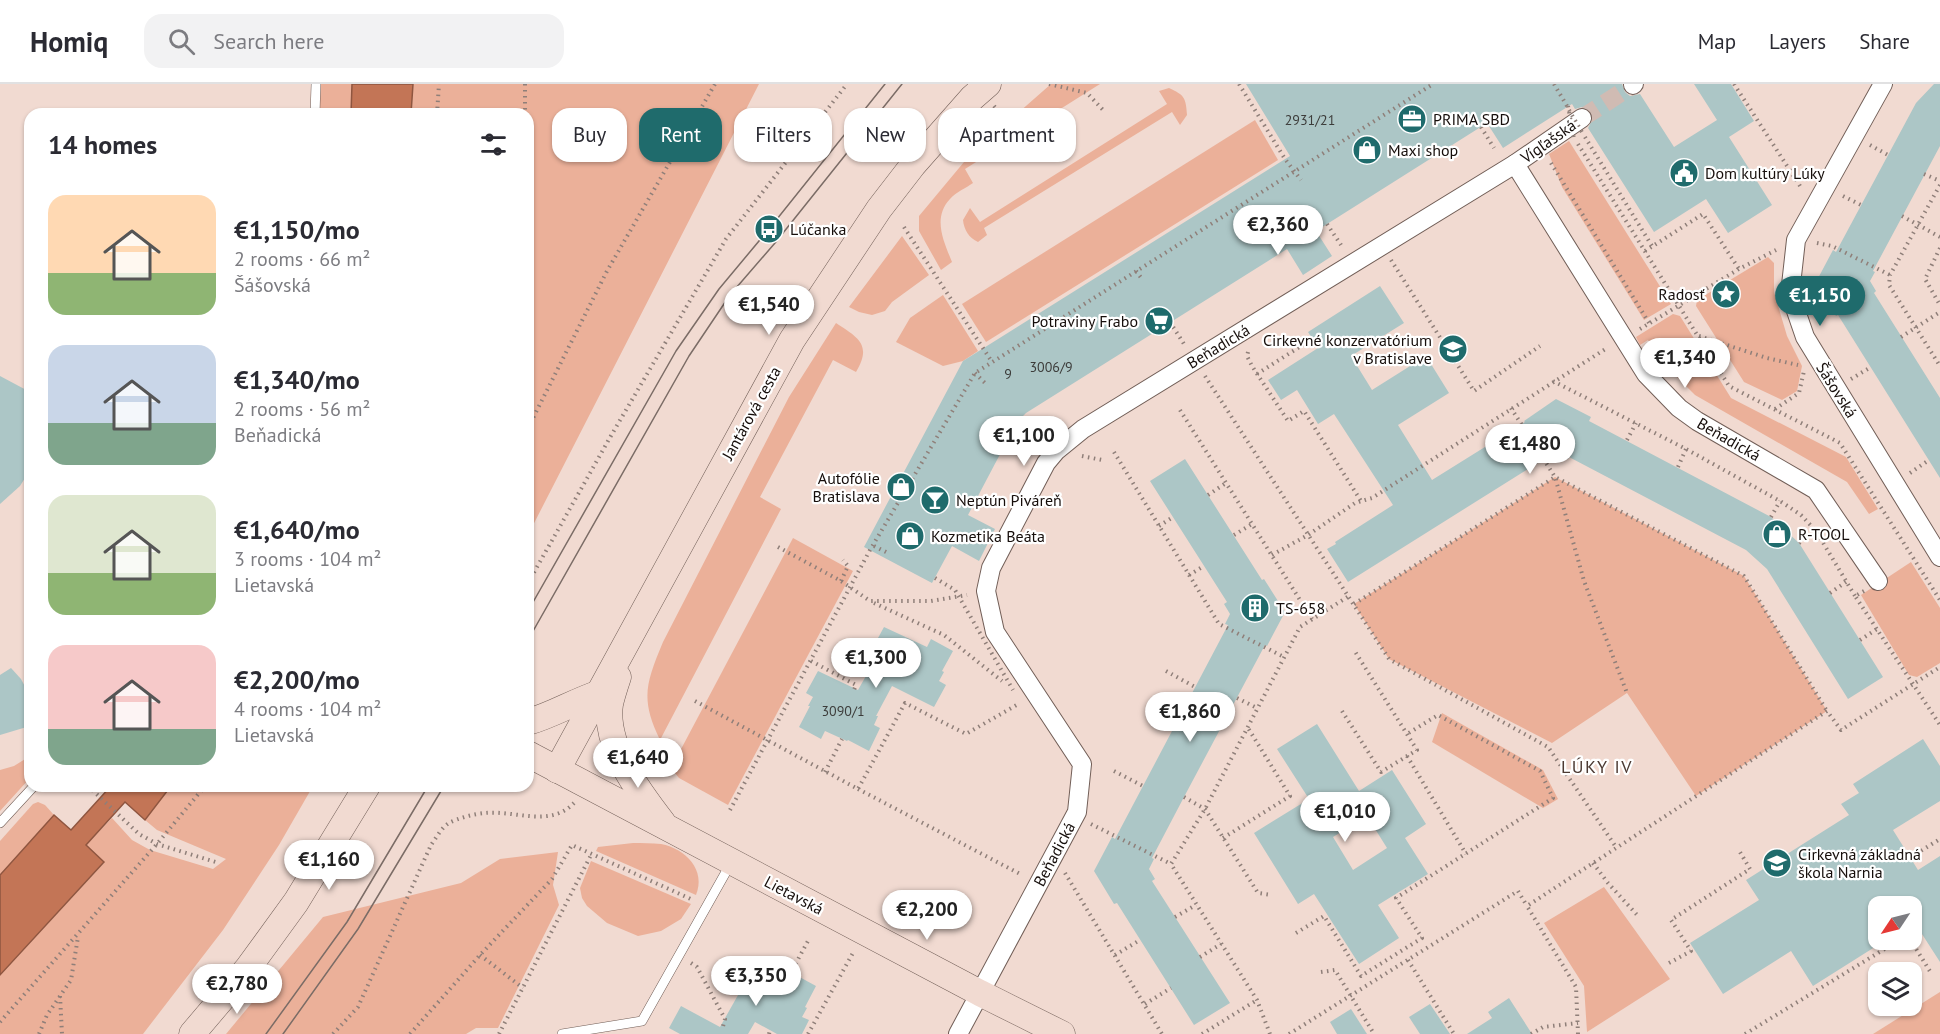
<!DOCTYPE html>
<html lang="en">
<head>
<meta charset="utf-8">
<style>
	body { margin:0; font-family:"PT Sans",sans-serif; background:#f2f2f3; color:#2b2b33; height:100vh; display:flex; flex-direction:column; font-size:22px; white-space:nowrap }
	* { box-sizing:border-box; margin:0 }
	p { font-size:20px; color:#7c7c81 }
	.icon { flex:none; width:33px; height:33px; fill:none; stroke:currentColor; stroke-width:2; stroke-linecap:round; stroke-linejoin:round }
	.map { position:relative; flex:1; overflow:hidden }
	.details { position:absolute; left:24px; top:24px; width:510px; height:684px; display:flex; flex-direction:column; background:#fff; border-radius:18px; box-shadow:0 2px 4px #0004 }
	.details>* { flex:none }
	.top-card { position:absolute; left:552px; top:24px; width:570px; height:54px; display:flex; gap:12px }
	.needle { width:39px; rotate:235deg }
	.buttons { position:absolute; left:1868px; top:812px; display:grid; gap:12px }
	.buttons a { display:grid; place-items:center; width:54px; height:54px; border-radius:12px; background:#fff; box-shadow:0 2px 4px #0004; font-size:30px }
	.price { position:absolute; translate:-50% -51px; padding:0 14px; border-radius:21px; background:#fff; color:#222; font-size:20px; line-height:39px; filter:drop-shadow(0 2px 3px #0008) }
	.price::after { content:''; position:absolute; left:50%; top:36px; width:18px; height:14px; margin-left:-9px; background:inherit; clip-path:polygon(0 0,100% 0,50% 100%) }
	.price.selected { background:#1f6b6c; color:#fff }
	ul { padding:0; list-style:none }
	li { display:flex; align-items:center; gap:18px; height:150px; padding:0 24px }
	li span { display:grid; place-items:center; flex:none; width:168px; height:120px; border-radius:18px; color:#555 }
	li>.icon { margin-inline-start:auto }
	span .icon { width:72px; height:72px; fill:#fffc; stroke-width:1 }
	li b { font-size:26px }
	h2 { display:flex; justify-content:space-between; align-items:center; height:72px; padding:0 24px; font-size:26px }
	.chip { padding:0 21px; border-radius:18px; background:#fff; box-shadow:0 2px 4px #0004; font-size:21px; line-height:54px }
	.chip.selected { background:#1f6b6c; color:#fff }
	header { display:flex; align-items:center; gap:36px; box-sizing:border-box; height:84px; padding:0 30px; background:#fff; border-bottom:2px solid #e1e1e2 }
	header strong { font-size:28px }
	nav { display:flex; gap:33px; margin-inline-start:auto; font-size:21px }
	.search { width:420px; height:54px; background:#f2f2f3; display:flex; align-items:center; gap:15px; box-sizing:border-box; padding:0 21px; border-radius:18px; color:#7c7c81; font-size:22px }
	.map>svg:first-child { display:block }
	.green { fill:#ebb099 }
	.water { fill:#c37556; stroke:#8f5640; stroke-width:1.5 }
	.building { fill:#acc6c6; fill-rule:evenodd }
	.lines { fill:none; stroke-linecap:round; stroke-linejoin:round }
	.street-tunnel { stroke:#d0bbb3; stroke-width:18; stroke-dasharray:18 9; stroke-linecap:butt }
	.lane-casing { stroke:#715e57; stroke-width:10 }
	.street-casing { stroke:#715e57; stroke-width:20 }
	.secondary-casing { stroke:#715e57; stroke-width:27 }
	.path { stroke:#8f7f79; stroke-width:4; stroke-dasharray:1.5 4.5; stroke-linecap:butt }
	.lane { stroke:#fff; stroke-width:9 }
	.street { stroke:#fff; stroke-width:18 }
	.secondary { stroke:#f1dad1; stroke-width:26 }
	.tram { stroke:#7b6c66; stroke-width:1.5 }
	.path-bridge { stroke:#8f7f79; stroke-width:4; stroke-dasharray:1.5 4.5; stroke-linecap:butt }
	.labels { text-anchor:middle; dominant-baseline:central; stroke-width:4.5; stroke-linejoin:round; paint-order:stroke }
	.number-label { font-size:14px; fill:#3c3c3a }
	.poi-label { font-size:16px; fill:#160e0b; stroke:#fff; text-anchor:start }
	.street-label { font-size:16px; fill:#160e0b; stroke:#fff }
	.neighbourhood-label { font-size:18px; letter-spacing:1.5px; fill:#4d3b34; stroke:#fff }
</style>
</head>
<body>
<header>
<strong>Homiq</strong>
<div class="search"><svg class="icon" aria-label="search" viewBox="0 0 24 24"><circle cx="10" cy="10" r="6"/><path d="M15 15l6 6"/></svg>Search here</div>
<nav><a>Map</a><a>Layers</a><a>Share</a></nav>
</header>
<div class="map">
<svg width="1940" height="950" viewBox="0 0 1940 950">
	<rect width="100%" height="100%" fill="#f1dad1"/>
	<!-- green -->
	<g class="green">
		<path d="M321 0H352L351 30H319Z"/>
		<path d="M413 0H759L528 451V30H411Z"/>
		<path d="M1051 0H1100L965 85 973 99C966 104 956 108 950 115 932 134 944 158 952 178L941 186 919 147V132L969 72Z"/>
		<path d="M1169 4C1184 11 1186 13 1187 31L1180 41 1172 28 984 144 987 151 978 158C969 154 964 146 963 136L970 124 980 138 1167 20 1159 7Z"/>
		<path d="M1255 36 1278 76 986 258 962 220Z"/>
		<path d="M1569 57 1671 220 1644 236 1562 103 1549 70Z"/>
		<path d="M902 152 929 191 892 218 885 227 872 231 859 228 849 223Z"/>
		<path d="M1768 173 1774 179V208L1787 252 1802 282 1797 307 1782 316 1744 298 1696 222 1697 216Z"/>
		<path d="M943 211 978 267 963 277 943 282 896 258 910 234Z"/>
		<path d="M1673 230 1680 232 1731 314 1846 373 1878 425 1869 430 1847 398 1695 311 1660 276 1648 256 1640 261 1636 253Z"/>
		<path d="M836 239C859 254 872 261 856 288L833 276 760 413 781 425 660 656C640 615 646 599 663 558L789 313Z"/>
		<path d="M1555 393 1744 492 1827 627 1696 712 1627 609 1552 659 1389 575 1354 520Z"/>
		<path d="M793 454 853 487 728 721 679 694 671 684Z"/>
		<path d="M1911 478 1940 524V579L1917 593 1909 591 1861 511Z"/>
		<path d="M1442 629 1543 686 1558 715 1543 724 1432 658Z"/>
		<path d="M30 672V694L0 727V686L14 682Z"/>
		<path d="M171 702H313L279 761 223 846 143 950H0V891L104 779 86 761 112 734 132 756 150 766 213 785 226 775 157 746 145 736Z"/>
		<path d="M38 718 45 721 54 731 0 791V757L33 720Z"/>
		<path d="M633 759C642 759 652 759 661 760 686 765 706 786 696 811L596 767 598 763Z"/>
		<path d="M558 768 553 801 559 821 498 944H476L466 950H226L323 833 461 799 500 775Z"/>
		<path d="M591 777 691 820 681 835 661 847 638 852 607 839 587 822 582 814 580 804Z"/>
		<path d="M1604 803 1670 895 1587 948 1584 902 1544 839Z"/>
		<path d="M1940 908V950H1873Z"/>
	</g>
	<!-- water -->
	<g class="water">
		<path d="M352 0H413L411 30H351Z"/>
		<path d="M109 702H171L145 736 125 718 86 761 104 778 0 891V791L54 731 71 746 110 703Z"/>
	</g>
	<!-- building -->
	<g class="building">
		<path d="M1246 0H1622L1625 8 1630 12 1640 10 1674 63 1717 36 1694 0H1731L1754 37 1729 53 1772 121 1728 149 1706 115 1654 148 1588 44 1593 34 1592 28 1587 24 1582 23 1575 25 1572 20 1503 64 1487 39 1316 147 1332 172 1303 191 1287 165 1026 329 1017 338 968 431 995 445 979 477 952 462 932 499 864 463 963 277 1290 72Z"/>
		<path d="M1934 0H1940V62L1873 187 1875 188 1870 197 1876 207 1874 209 1940 314V394L1838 231 1836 232 1815 200 1833 166 1836 168 1916 19Z"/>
		<path d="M1380 202 1404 239 1351 272 1372 306 1426 272 1449 309 1398 341 1432 396 1525 338 1524 337 1556 315 1591 333 1589 337 1771 433 1799 459 1883 593 1848 615 1767 485 1746 466 1569 373 1568 375 1559 370 1549 377 1547 373 1348 498 1327 465 1336 460 1335 458 1393 421 1334 330 1318 340 1297 306 1281 316 1268 296 1318 264 1308 248Z"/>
		<path d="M0 292 30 308V386L20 402 0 420Z"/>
		<path d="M1185 375 1262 496 1264 495 1285 528 1267 562 1265 561 1184 713 1152 774 1154 775 1149 785 1155 795 1152 797 1230 919 1194 941 1117 819 1114 820 1094 787 1112 753 1115 755 1228 541 1225 540 1230 530 1224 520 1227 518 1150 397Z"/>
		<path d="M884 543 927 563 931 555 953 567 942 587 944 588 939 597 946 601 934 623 892 602 876 632H878L874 641 880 644 869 667 848 656 847 657 825 647 821 655 799 643 810 622H808L813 613 806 609 818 587 858 606 879 569 872 565Z"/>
		<path d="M11 584 21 595 30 612V642L0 651V591Z"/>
		<path d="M1317 640 1359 707 1392 686 1426 740 1405 754 1428 790 1378 821 1399 854 1359 880 1314 810 1298 820 1254 749 1309 715 1277 665ZM1367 732 1387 764 1353 786 1333 753Z"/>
		<path d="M1923 655 1940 682V717L1893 746 1918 786 1940 772V878L1911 833V822H1878V861L1813 902 1791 867 1723 910 1690 859 1759 816 1746 796 1849 731 1841 720 1859 709 1853 700Z"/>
		<path d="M747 878 790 898 794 890 816 902 805 923 807 924 802 933 809 936 802 950H777L755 938 748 950H680L669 944 681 922 720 943 742 904 735 900Z"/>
		<path d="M1509 914 1532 950H1467L1492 934 1488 928Z"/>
		<path d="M1430 920 1450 950H1420L1409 933Z"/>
		<path d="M1351 925 1367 950H1337L1330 938Z"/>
	</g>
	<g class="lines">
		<!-- street-tunnel -->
		<path class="street-tunnel" d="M1582 34 1633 1"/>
		<!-- lane casing -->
		<g class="lane-casing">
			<g id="lane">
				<path d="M315 30 316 0"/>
				<path d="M0 739 34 702"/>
				<path d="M562 950 642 937 731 779"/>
			</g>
		</g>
		<!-- street casing -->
		<g class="street-casing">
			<g id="street">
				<path d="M1883 0 1796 156 1791 201 1793 218 1805 253 1940 473"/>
				<path d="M1633 1 1634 0"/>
				<path d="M1515 80 1646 290 1679 324 1697 337 1816 406 1878 497"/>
				<path d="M958 950 1077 728 1082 680 995 548 986 507 991 484 1046 379 1056 367 1083 345 1515 80 1582 34"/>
			</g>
		</g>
		<!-- secondary casing -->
		<g class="secondary-casing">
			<g id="secondary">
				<path d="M618 593C615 602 612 611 610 620 604 662 639 708 663 739"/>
				<path d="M528 638C553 631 575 617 600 609"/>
				<path d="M528 670 980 909 1062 950"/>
				<path d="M557 686 792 256 879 125 913 81 972 14 988 0"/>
				<path d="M192 950 248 884 296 818 367 702"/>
			</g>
		</g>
		<!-- path -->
		<g class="path">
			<path d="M525 0V30"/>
			<path d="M1049 0 1087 9 1105 28"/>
			<path d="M1239 0 1285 75 1301 96"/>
			<path d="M1554 0 1567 22"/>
			<path d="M1734 0 1802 105"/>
			<path d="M994 22 1006 36"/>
			<path d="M437 30 439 0"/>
			<path d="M1481 43 1494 64"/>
			<path d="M1585 53 1652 162"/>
			<path d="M1578 60 1729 302 1840 359 1940 516"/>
			<path d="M1870 61 1888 71"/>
			<path d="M1551 79 1649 239"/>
			<path d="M1924 90 1940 97"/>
			<path d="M1940 101 1890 191 1889 201 1940 282"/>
			<path d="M1843 112 1861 121"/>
			<path d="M1902 132 1940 153"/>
			<path d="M1327 140 1341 161"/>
			<path d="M904 143 992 278"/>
			<path d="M1817 159 1832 162 1890 191"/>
			<path d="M1940 164 1925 195 1940 221"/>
			<path d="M1645 167 1703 130 1739 185"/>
			<path d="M1391 176 1474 307 1540 262"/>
			<path d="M1136 187 1142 195"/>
			<path d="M1170 238 1184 260"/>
			<path d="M1640 245 1739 185 1776 166"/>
			<path d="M1699 252 1767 274 1798 281"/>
			<path d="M1901 253 1940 228"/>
			<path d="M1248 268 1247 272 1252 282 1288 337 1304 327 1361 417"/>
			<path d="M975 289 986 300"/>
			<path d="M1257 290 1312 255"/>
			<path d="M1205 292 1389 575 1548 663 1616 763"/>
			<path d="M1851 295 1871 283"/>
			<path d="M1553 297 1686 365 1780 417 1801 431 1816 447 1855 512"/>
			<path d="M1511 324 1555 393 1584 497 1627 609"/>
			<path d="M1775 325 1799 309 1804 287"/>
			<path d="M1180 326 1312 535"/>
			<path d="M1021 334 1028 341"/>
			<path d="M528 344 607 187 715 0"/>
			<path d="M1033 345 1044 355"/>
			<path d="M1627 356 1636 339"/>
			<path d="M1114 368 1219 540 1284 573"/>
			<path d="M1082 372 1102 376"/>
			<path d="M1678 383 1686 365"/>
			<path d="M1910 389 1929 376"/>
			<path d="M1208 411 1226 399"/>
			<path d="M1771 433 1780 417"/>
			<path d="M1159 442 1173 433"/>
			<path d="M28 444 30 442"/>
			<path d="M1234 451 1252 440"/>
			<path d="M1799 459 1816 447"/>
			<path d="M874 462 890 470"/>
			<path d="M778 463 841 497 870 517H931L967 511"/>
			<path d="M1272 471 1308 451 1355 419 1372 414 1607 264"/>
			<path d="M1189 491 1204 482"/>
			<path d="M841 497 848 482 843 476"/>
			<path d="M528 499 612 350 726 155 847 0"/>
			<path d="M1864 507 1855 512 1940 641"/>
			<path d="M1830 509 1846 498"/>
			<path d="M874 519 944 551 1002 597"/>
			<path d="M1354 520 1555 393 1744 492 1827 627"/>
			<path d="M1860 556 1877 545"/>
			<path d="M811 577 856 601 853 608"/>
			<path d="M1166 587 1195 603"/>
			<path d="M1237 614 1257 624"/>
			<path d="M695 617 858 705 905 619 966 650 1020 619"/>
			<path d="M1342 627 1381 688 1417 666 1354 566"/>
			<path d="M1407 672 1466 770"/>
			<path d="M1114 687 1143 702"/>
			<path d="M825 688 842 655"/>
			<path d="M88 702 139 750 157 760 219 779"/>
			<path d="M858 705 1022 791"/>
			<path d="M1184 713 1205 725 1258 809 1272 811"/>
			<path d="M730 726 870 466 975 289 1433 0"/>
			<path d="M1091 740 1171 780"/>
			<path d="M1223 754 1290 712 1248 644"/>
			<path d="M1911 773 1940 755"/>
			<path d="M1593 779 1608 799 1638 832"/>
			<path d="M1065 789 1162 950"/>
			<path d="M1175 833 1196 821"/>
			<path d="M1296 849 1324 832 1361 892 1422 854 1396 814 1553 714 1540 687 1438 631 1407 650"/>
			<path d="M1910 855 1931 889"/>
			<path d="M480 871 523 904"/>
			<path d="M1115 871 1140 856"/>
			<path d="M1200 873 1221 860"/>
			<path d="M1408 876 1454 950"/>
			<path d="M691 879 697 883 725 935 722 946"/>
			<path d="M1669 879 1691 867 1671 836 1750 785 1740 768"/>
			<path d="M1321 888 1335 886 1374 950"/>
			<path d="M784 901 808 857"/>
			<path d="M60 912 62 950"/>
			<path d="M1145 920 1171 904"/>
			<path d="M0 938 157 760 205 702"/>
			<path d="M39 950 47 931 71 896 78 853"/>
			<path d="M333 950 358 923 431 761C436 754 442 743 449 739 459 734 473 730 485 729 515 726 550 744 574 719"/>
			<path d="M410 950 480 871 552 795 572 761 693 816"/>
			<path d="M499 950 591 771"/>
			<path d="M769 950 770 946"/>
			<path d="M808 950 854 867"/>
			<path d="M1202 950 1257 916"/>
			<path d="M1270 950 1257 916 1171 780 1205 725 1300 543 1349 512"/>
			<path d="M1289 950 1518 807 1527 822"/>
			<path d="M1531 950 1543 943 1578 939"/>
			<path d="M1578 950 1576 903 1527 822 1827 627 1841 646 1940 583"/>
			<path d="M1745 950 1901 855"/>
		</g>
		<!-- lane -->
		<use href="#lane" class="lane"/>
		<!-- street -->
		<use href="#street" class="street"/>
		<!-- secondary -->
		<use href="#secondary" class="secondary"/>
		<!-- tram -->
		<g class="tram">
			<path d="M528 527 676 267 719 205 769 145 885 0"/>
			<path d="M528 556 689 272 730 211 775 159 902 0"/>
			<path d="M266 950 347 838 428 702"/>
			<path d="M283 950 358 845 444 702"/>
		</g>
		<!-- path-bridge -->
		<g class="path-bridge">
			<path d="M1568 22 1574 55"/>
			<path d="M1569 26 1583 50"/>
			<path d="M935 494 955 506 1013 606"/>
		</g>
	</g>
	<!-- icons -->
	<defs>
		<g id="office-disc" transform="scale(1.5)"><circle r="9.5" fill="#1f6b6c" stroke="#fff"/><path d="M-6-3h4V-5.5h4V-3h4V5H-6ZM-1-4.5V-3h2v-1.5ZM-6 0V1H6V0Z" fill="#fff"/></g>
		<g id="shop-disc" transform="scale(1.5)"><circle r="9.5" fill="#1f6b6c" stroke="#fff"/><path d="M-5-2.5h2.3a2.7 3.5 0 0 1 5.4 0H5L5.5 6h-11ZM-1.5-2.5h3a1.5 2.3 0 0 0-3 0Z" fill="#fff"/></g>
		<g id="civic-disc" transform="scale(1.5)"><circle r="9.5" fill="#1f6b6c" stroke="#fff"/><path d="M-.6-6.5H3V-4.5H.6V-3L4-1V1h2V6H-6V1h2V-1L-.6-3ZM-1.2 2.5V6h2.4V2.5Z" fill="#fff"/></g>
		<g id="bus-disc" transform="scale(1.5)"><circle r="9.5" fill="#1f6b6c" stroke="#fff"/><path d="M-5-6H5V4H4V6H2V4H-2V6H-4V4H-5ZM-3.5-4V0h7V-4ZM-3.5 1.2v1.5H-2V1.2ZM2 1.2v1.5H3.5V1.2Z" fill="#fff"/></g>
		<g id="sight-disc" transform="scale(1.5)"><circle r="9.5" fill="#1f6b6c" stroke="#fff"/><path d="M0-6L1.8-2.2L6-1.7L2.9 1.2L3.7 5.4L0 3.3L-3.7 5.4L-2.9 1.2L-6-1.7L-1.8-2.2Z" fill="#fff"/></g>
		<g id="supermarket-disc" transform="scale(1.5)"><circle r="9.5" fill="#1f6b6c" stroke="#fff"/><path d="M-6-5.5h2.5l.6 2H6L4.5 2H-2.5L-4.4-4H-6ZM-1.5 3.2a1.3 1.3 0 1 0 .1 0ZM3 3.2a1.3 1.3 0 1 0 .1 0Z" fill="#fff"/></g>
		<g id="university-disc" transform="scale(1.5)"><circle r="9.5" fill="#1f6b6c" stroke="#fff"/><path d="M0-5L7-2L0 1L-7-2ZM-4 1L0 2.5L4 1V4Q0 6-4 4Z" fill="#fff"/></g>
		<g id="bar-disc" transform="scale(1.5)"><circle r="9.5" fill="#1f6b6c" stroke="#fff"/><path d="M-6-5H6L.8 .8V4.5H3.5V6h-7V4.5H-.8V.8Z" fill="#fff"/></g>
		<g id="building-disc" transform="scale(1.5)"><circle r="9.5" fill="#1f6b6c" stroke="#fff"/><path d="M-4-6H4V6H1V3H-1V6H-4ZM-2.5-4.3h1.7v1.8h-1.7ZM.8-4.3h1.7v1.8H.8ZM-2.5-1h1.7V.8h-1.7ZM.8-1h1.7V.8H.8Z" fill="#fff"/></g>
		<g id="school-disc" transform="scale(1.5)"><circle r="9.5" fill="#1f6b6c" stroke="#fff"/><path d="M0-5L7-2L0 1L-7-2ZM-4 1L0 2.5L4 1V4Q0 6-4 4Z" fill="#fff"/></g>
	</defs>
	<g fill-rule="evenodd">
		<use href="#office-disc" x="1412" y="35"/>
		<use href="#shop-disc" x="1367" y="66"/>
		<use href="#civic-disc" x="1684" y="89"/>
		<use href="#bus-disc" x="769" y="145"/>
		<use href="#sight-disc" x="1726" y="210"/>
		<use href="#supermarket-disc" x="1159" y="237"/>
		<use href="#university-disc" x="1453" y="265"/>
		<use href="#shop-disc" x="901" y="403"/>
		<use href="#bar-disc" x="935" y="416"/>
		<use href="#shop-disc" x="1777" y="450"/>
		<use href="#shop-disc" x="910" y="452"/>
		<use href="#building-disc" x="1255" y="524"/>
		<use href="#school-disc" x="1777" y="779"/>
	</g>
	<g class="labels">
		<!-- number labels -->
		<g class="number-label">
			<text x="1310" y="36">2931/21</text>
			<text x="1051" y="283">3006/9</text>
			<text x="1008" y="290">9</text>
			<text x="843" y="627">3090/1</text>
		</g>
		<!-- poi labels -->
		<g class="poi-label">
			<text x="1433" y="35">PRIMA SBD</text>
			<text x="1388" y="66">Maxi shop</text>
			<text x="1705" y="89">Dom kultúry Lúky</text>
			<text x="790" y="145">Lúčanka</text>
			<text x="1705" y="210" text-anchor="end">Radosť</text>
			<text x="1138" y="237" text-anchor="end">Potraviny Frabo</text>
			<text x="1432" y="256" text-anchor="end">Cirkevné konzervatórium<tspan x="1432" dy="18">v Bratislave</tspan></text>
			<text x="880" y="394" text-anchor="end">Autofólie<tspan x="880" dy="18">Bratislava</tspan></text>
			<text x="956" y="416">Neptún Piváreň</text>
			<text x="1798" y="450">R-TOOL</text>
			<text x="931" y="452">Kozmetika Beáta</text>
			<text x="1276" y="524">TS-658</text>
			<text x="1798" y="770">Cirkevná základná<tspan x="1798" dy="18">škola Narnia</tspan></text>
		</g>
		<!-- street labels -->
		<g class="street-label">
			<text transform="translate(1548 57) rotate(-35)">Vígľašská</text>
			<text transform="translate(1218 262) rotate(-31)">Beňadická</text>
			<text transform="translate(1837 306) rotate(58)">Šášovská</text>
			<text transform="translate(751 329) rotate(-61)">Jantárová cesta</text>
			<text transform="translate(1729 355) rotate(30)">Beňadická</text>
			<text transform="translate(1054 770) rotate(-62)">Beňadická</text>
			<text transform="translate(794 811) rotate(28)">Lietavská</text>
		</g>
		<!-- neighbourhood labels -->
		<g class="neighbourhood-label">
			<text x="1597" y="682">LÚKY IV</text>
		</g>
	</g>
</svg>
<div class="buttons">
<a><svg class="needle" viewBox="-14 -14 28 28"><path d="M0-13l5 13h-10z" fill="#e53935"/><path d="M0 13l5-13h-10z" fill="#7c7c81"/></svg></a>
<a><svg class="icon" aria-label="layers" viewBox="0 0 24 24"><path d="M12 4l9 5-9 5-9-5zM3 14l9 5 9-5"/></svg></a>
</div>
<b class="price" style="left:1278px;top:172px">€2,360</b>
<b class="price selected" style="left:1820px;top:243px">€1,150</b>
<b class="price" style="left:769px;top:252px">€1,540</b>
<b class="price" style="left:1685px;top:305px">€1,340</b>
<b class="price" style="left:1024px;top:383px">€1,100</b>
<b class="price" style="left:1530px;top:391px">€1,480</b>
<b class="price" style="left:876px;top:605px">€1,300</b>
<b class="price" style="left:1190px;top:659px">€1,860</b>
<b class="price" style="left:638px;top:705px">€1,640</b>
<b class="price" style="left:1345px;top:759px">€1,010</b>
<b class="price" style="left:329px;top:807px">€1,160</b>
<b class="price" style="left:927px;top:857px">€2,200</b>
<b class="price" style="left:756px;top:923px">€3,350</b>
<b class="price" style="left:237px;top:931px">€2,780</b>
<div class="top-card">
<a class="chip">Buy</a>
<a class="chip selected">Rent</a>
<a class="chip">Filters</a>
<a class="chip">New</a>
<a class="chip">Apartment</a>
</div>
<section class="details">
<h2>14 homes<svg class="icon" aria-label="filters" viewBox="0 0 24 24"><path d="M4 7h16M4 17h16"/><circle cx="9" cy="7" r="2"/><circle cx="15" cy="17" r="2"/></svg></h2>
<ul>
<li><span style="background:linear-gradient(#ffd9b3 65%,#8fb573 0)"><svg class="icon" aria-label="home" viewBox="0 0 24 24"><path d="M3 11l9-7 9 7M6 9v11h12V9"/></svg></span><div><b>€1,150/mo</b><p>2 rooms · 66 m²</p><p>Šášovská</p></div></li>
<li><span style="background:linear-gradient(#c9d6e8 65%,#7fa58c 0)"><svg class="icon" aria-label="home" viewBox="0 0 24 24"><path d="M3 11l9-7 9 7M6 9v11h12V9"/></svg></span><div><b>€1,340/mo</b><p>2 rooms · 56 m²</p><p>Beňadická</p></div></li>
<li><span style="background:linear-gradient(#dfe7d0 65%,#8fb573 0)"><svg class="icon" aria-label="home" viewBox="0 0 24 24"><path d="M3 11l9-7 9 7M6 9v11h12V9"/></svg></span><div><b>€1,640/mo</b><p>3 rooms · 104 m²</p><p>Lietavská</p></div></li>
<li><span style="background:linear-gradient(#f6c9c9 70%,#7fa58c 0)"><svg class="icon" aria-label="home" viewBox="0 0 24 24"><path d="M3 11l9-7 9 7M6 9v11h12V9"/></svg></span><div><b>€2,200/mo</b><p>4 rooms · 104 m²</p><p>Lietavská</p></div></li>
</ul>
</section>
</div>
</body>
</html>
